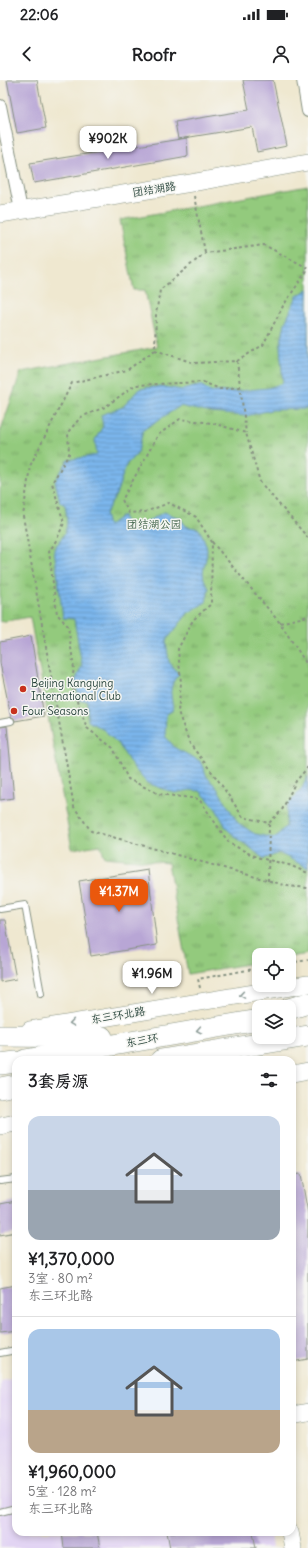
<!DOCTYPE html>
<html lang="zh">
<head>
<meta charset="utf-8">
<style>
	body { margin:0; font-family:Delius,"LXGW WenKai TC",sans-serif; background:#f2f2f2; color:#202124; height:100vh; display:flex; flex-direction:column; font-size:15px; white-space:nowrap }
	* { box-sizing:border-box; margin:0 }
	p { font-size:13px; color:#757577 }
	.icon { flex:none; width:22px; height:22px; fill:none; stroke:currentColor; stroke-width:2; stroke-linecap:round; stroke-linejoin:round }
	.map { position:relative; flex:1; overflow:hidden }
	.panel { position:absolute; left:12px; top:976px; width:284px; height:480px; display:flex; flex-direction:column; background:#fff; border-radius:12px; box-shadow:0 2px 6px #0003 }
	.panel>* { flex:none }
	.controls { position:absolute; left:252px; top:868px; display:grid; gap:8px }
	.controls a { display:grid; place-items:center; width:44px; height:44px; border-radius:8px; background:#fff; box-shadow:0 2px 6px #0003; font-size:20px }
	.price { position:absolute; translate:-50% -34px; padding:0 9px; border-radius:8px; background:#fff; color:#222; font-size:13px; line-height:26px; filter:drop-shadow(0 1px 2px #0008) }
	.price::after { content:''; position:absolute; left:50%; top:24px; width:12px; height:9px; margin-left:-6px; background:inherit; clip-path:polygon(0 0,100% 0,50% 100%) }
	.price.on { background:#ea580c; color:#fff }
	ul { padding:0; list-style:none }
	li { display:grid; align-content:center; gap:8px; height:212px; padding:0 16px }
	li+li { border-top:1px solid #e0e0e0 }
	li span { display:grid; place-items:center; height:124px; border-radius:12px; color:#555 }
	li>.icon { margin-inline-start:auto }
	span .icon { width:72px; height:72px; fill:#fffc; stroke-width:1 }
	li b { font-size:17px }
	h2 { display:flex; justify-content:space-between; align-items:center; height:48px; padding:0 16px; font-size:17px }
	.status { display:flex; justify-content:space-between; align-items:center; height:28px; padding:0 20px; background:#fff; direction:ltr }
	.status svg { height:11px; fill:currentColor }
	header { display:flex; justify-content:space-between; align-items:center; height:52px; padding:0 16px; background:#fff; font-size:18px; font-weight:700 }
	.map>svg:first-child { display:block }
	.built { fill:#e2d4f3 }
	.park { fill:url(#park-tufts); stroke:#598458 }
	.water { fill:url(#water-rules); stroke:#4d7a90 }
	.building { fill:#b8a6d5 }
	.lines { fill:none; stroke-linecap:round; stroke-linejoin:round }
	.lane-casing { stroke:#879282; stroke-width:8 }
	.street-casing { stroke:#879282; stroke-width:14 }
	.secondary-casing { stroke:#879282; stroke-width:18 }
	.highway-casing { stroke:#879282; stroke-width:22 }
	.path { stroke:#879282; stroke-width:2; stroke-dasharray:3 3; stroke-linecap:butt }
	.lane { stroke:#fff; stroke-width:6 }
	.street { stroke:#fff; stroke-width:12 }
	.secondary { stroke:#fff; stroke-width:17 }
	.highway { stroke:#fff; stroke-width:21 }
	.oneway { stroke:#8f9e9a }
	.poi-dot { fill:#c8321e; stroke:#f6f6f2; stroke-width:1.5 }
	.labels { text-anchor:middle; dominant-baseline:central; stroke-width:3; stroke-linejoin:round; paint-order:stroke }
	.street-label { font-size:11px; fill:#1f3d34; stroke:#f6f6f2 }
	.park-label { font-size:11px; fill:#3c6046; stroke:#f6f6f2 }
	.poi-label { font-size:11px; fill:#1f3d34; stroke:#f6f6f2; text-anchor:start }
</style>
</head>
<body>
<div class="status"><b>22:06</b><svg viewBox="0 0 49 12"><path d="M0 12V9h3v3zM5 12V6h3v6zM10 12V3h3v9zM15 12V0h3v12zM26 1h20v11H26zM47 4h2v5h-2z"/></svg></div>
<header><svg class="icon" aria-label="back" viewBox="0 0 24 24"><path d="M15 5l-7 7 7 7"/></svg>Roofr<svg class="icon" aria-label="person" viewBox="0 0 24 24"><circle cx="12" cy="8" r="4"/><path d="M4 21q1-7 8-7t8 7"/></svg></header>
<div class="map">
<svg width="308" height="1468" viewBox="0 0 308 1468">
	<defs>
		<pattern id="park-tufts" width="24" height="20" patternUnits="userSpaceOnUse"><rect width="24" height="20" fill="#93ca7d"/><path d="M3 7l-1-3M5 7V3M7 7l1-3M15 17l-1-3M17 17v-4M19 17l1-3" fill="none" stroke="#77a567"/></pattern>
		<pattern id="water-rules" width="6" height="5" patternUnits="userSpaceOnUse"><rect width="6" height="5" fill="#7bb6ec"/><path d="M0 2.5h6" fill="none" stroke="#6495c0"/></pattern>
	</defs>
	<rect width="100%" height="100%" fill="#f6f6f2"/>
	<filter id="ink" filterUnits="userSpaceOnUse"><feTurbulence type="fractalNoise" baseFrequency=".025" numOctaves="2"/><feDisplacementMap in="SourceGraphic" scale="8" xChannelSelector="R" yChannelSelector="G"/><feConvolveMatrix kernelMatrix="1 2 1 2 8 2 1 2 1" color-interpolation-filters="sRGB"/></filter>
	<filter id="wash" filterUnits="userSpaceOnUse"><feTurbulence type="fractalNoise" baseFrequency=".012" numOctaves="4" result="noise"/><feDisplacementMap in="SourceGraphic" scale="16" xChannelSelector="R" yChannelSelector="G"/><feGaussianBlur stdDeviation="0.9" result="paint"/><feColorMatrix in="noise" values="0 0 0 0 0 0 0 0 0 0 0 0 0 0 0 0 0 1.4 0 .05"/><feComposite in="paint" operator="in"/></filter>
	<g filter="url(#wash)">
		<rect width="100%" height="100%" fill="#efe8d0"/>
		<!-- built -->
		<path class="built" d="M16 1297V1452H270L272 1468H0V1300Z"/>
		<!-- park -->
		<path class="park" d="M308 106V874L289 877V875H259V882L188 894 168 783 105 777 100 765 72 769 30 537 0 542V352L21 292 157 267 145 210H134L120 140Z"/>
		<!-- water -->
		<path class="water" d="M308 209V329L271 330 246 336 211 333 180 326 143 350 138 372 126 385 116 415 105 434 108 446 123 435 127 452 136 448 164 432 180 438 186 446 199 449C202 455 207 464 207 471 206 487 198 493 209 508L206 522 188 533 166 561 169 582 179 594C168 606 171 614 173 629L166 635 165 656 175 668 200 681 207 697 217 708 238 743 255 754 275 758 286 746 287 726 302 708 308 696V788L279 773 264 779 247 765 240 761 227 749 215 727 200 711 190 710 175 713 147 703 132 686 119 665 104 650 88 641 87 620 80 621 75 602 82 585 74 539 63 538 54 469C67 452 69 447 65 425L60 422 55 401 68 380 97 375 95 360 103 346 101 335 123 327 139 309 160 306 182 310 201 305 211 312 239 311 268 308 283 303 280 267 285 243 297 216Z"/>
		<g id="blocks">
			<!-- building -->
			<g class="building">
				<path d="M7 0H37L46 48 17 53Z"/>
				<path d="M243 0H273L287 66 257 72 252 47 178 59 175 42 249 30Z"/>
				<path d="M187 58 188 76 34 103 30 83Z"/>
				<path d="M31 556 44 636 15 641 14 638 11 637 0 583V562Z"/>
				<path d="M7 646 14 718 0 720V647Z"/>
				<path d="M148 790 157 865 91 876 79 801Z"/>
				<path d="M0 840H5L16 899 0 902Z"/>
				<path d="M301 1094 308 1134V1279L292 1282V1095Z"/>
				<path d="M16 1121V1152L0 1155V1124Z"/>
				<path d="M16 1205V1251L0 1253V1208Z"/>
				<path d="M62 1452H97L100 1468H64Z"/>
				<path d="M167 1452H253L256 1468H170Z"/>
			</g>
		</g>
	</g>
	<g filter="url(#ink)">
		<use href="#blocks" fill-opacity="0" stroke="#879282" stroke-width="1"/>
		<g class="lines">
			<!-- lane casing -->
			<g class="lane-casing">
				<g id="lane">
					<path d="M0 643 11 641"/>
					<path d="M0 829 25 825 41 914"/>
					<path d="M0 1101 16 1099"/>
					<path d="M0 1273 16 1270"/>
					<path d="M0 1432 16 1428"/>
				</g>
			</g>
			<!-- street casing -->
			<g class="street-casing">
				<g id="street">
					<path d="M303 0 308 31"/>
					<path d="M0 26 21 130"/>
				</g>
			</g>
			<!-- secondary casing -->
			<g class="secondary-casing">
				<g id="secondary">
					<path d="M0 134 191 103 308 82"/>
					<path d="M30 950 308 904"/>
					<path d="M292 994 308 991"/>
					<path d="M0 1046 16 1043"/>
					<path d="M292 1335 308 1332"/>
					<path d="M290 1452 293 1468"/>
				</g>
			</g>
			<!-- highway casing -->
			<g class="highway-casing">
				<g id="highway">
					<path d="M289 929 308 923"/>
					<path d="M0 956 102 957"/>
					<path d="M25 980 259 940"/>
					<path d="M161 980 308 956"/>
					<path d="M0 984 16 982"/>
					<path d="M0 1008 16 1005"/>
				</g>
			</g>
			<!-- path -->
			<g class="path">
				<path d="M194 116 205 172"/>
				<path d="M308 188 264 165 205 173 160 210 156 234 155 270 127 290 72 303 30 386 23 436 74 727 91 751 288 806 308 808"/>
				<path d="M155 270 194 283 237 281 263 265 283 226 308 189"/>
				<path d="M237 281 246 353"/>
				<path d="M240 307 220 309 203 302 135 305 105 327 81 337 68 352 69 374 52 403 64 443 57 459 49 472 57 534 68 546 74 589 71 604 87 648 113 668 128 699 159 714 199 719 229 763 256 777 289 785 308 793"/>
				<path d="M308 458 260 402 246 353 212 343 180 339 158 355 122 420 129 433 145 432 169 423 196 437 212 462 211 524 193 540 178 569 181 603 178 632 190 664 218 700 243 737 269 743 282 730 296 701 308 687"/>
				<path d="M212 462 280 543 308 586"/>
				<path d="M280 543 308 536"/>
				<path d="M268 801 269 743"/>
				<path d="M289 883 308 880"/>
				<path d="M200 908 198 899 259 888"/>
			</g>
			<!-- lane -->
			<use href="#lane" class="lane"/>
			<!-- street -->
			<use href="#street" class="street"/>
			<!-- secondary -->
			<use href="#secondary" class="secondary"/>
			<!-- highway -->
			<use href="#highway" class="highway"/>
		</g>
		<!-- one-way arrows -->
		<defs><path id="oneway-chevron" d="M-2-3.5L2.5 0L-2 3.5" fill="none" stroke-width="1.6" stroke-linecap="round" stroke-linejoin="round"/></defs>
		<g class="oneway">
			<use href="#oneway-chevron" transform="translate(242 915) rotate(171)"/>
			<use href="#oneway-chevron" transform="translate(72 943) rotate(171)"/>
			<use href="#oneway-chevron" transform="translate(199 950) rotate(170)"/>
		</g>
	</g>
	<!-- markers -->
	<g class="poi-dot">
		<circle cx="23" cy="609" r="4"/>
		<circle cx="14" cy="631" r="4"/>
	</g>
	<g class="labels">
		<!-- street labels -->
		<g class="street-label">
			<text transform="translate(154 109) rotate(-9)">团结湖路</text>
			<text transform="translate(118 935) rotate(-9)">东三环北路</text>
			<text transform="translate(142 960) rotate(-10)">东三环</text>
		</g>
		<!-- park labels -->
		<g class="park-label">
			<text x="154" y="444">团结湖公园</text>
		</g>
		<!-- poi labels -->
		<g class="poi-label">
			<text x="31" y="603">Beijing Kangying<tspan x="31" dy="13">International Club</tspan></text>
			<text x="22" y="631">Four Seasons</text>
		</g>
	</g>
</svg>
<div class="controls">
<a><svg class="icon" aria-label="locate" viewBox="0 0 24 24"><circle cx="12" cy="12" r="6"/><path d="M12 2v4M12 18v4M2 12h4M18 12h4"/></svg></a>
<a><svg class="icon" aria-label="layers" viewBox="0 0 24 24"><path d="M12 4l9 5-9 5-9-5zM3 14l9 5 9-5"/></svg></a>
</div>
<b class="price" style="left:108px;top:80px">¥902K</b>
<b class="price on" style="left:119px;top:833px">¥1.37M</b>
<b class="price" style="left:152px;top:915px">¥1.96M</b>
<section class="panel">
<h2>3套房源<svg class="icon" aria-label="filters" viewBox="0 0 24 24"><path d="M4 7h16M4 17h16"/><circle cx="9" cy="7" r="2"/><circle cx="15" cy="17" r="2"/></svg></h2>
<ul>
<li><span style="background:linear-gradient(#c9d6e8 60%,#9aa5b1 0)"><svg class="icon" aria-label="home" viewBox="0 0 24 24"><path d="M3 11l9-7 9 7M6 9v11h12V9"/></svg></span><div><b>¥1,370,000</b><p>3室 · 80 m²</p><p>东三环北路</p></div></li>
<li><span style="background:linear-gradient(#a9c7e8 65%,#b9a48a 0)"><svg class="icon" aria-label="home" viewBox="0 0 24 24"><path d="M3 11l9-7 9 7M6 9v11h12V9"/></svg></span><div><b>¥1,960,000</b><p>5室 · 128 m²</p><p>东三环北路</p></div></li>
</ul>
</section>
</div>
</body>
</html>
